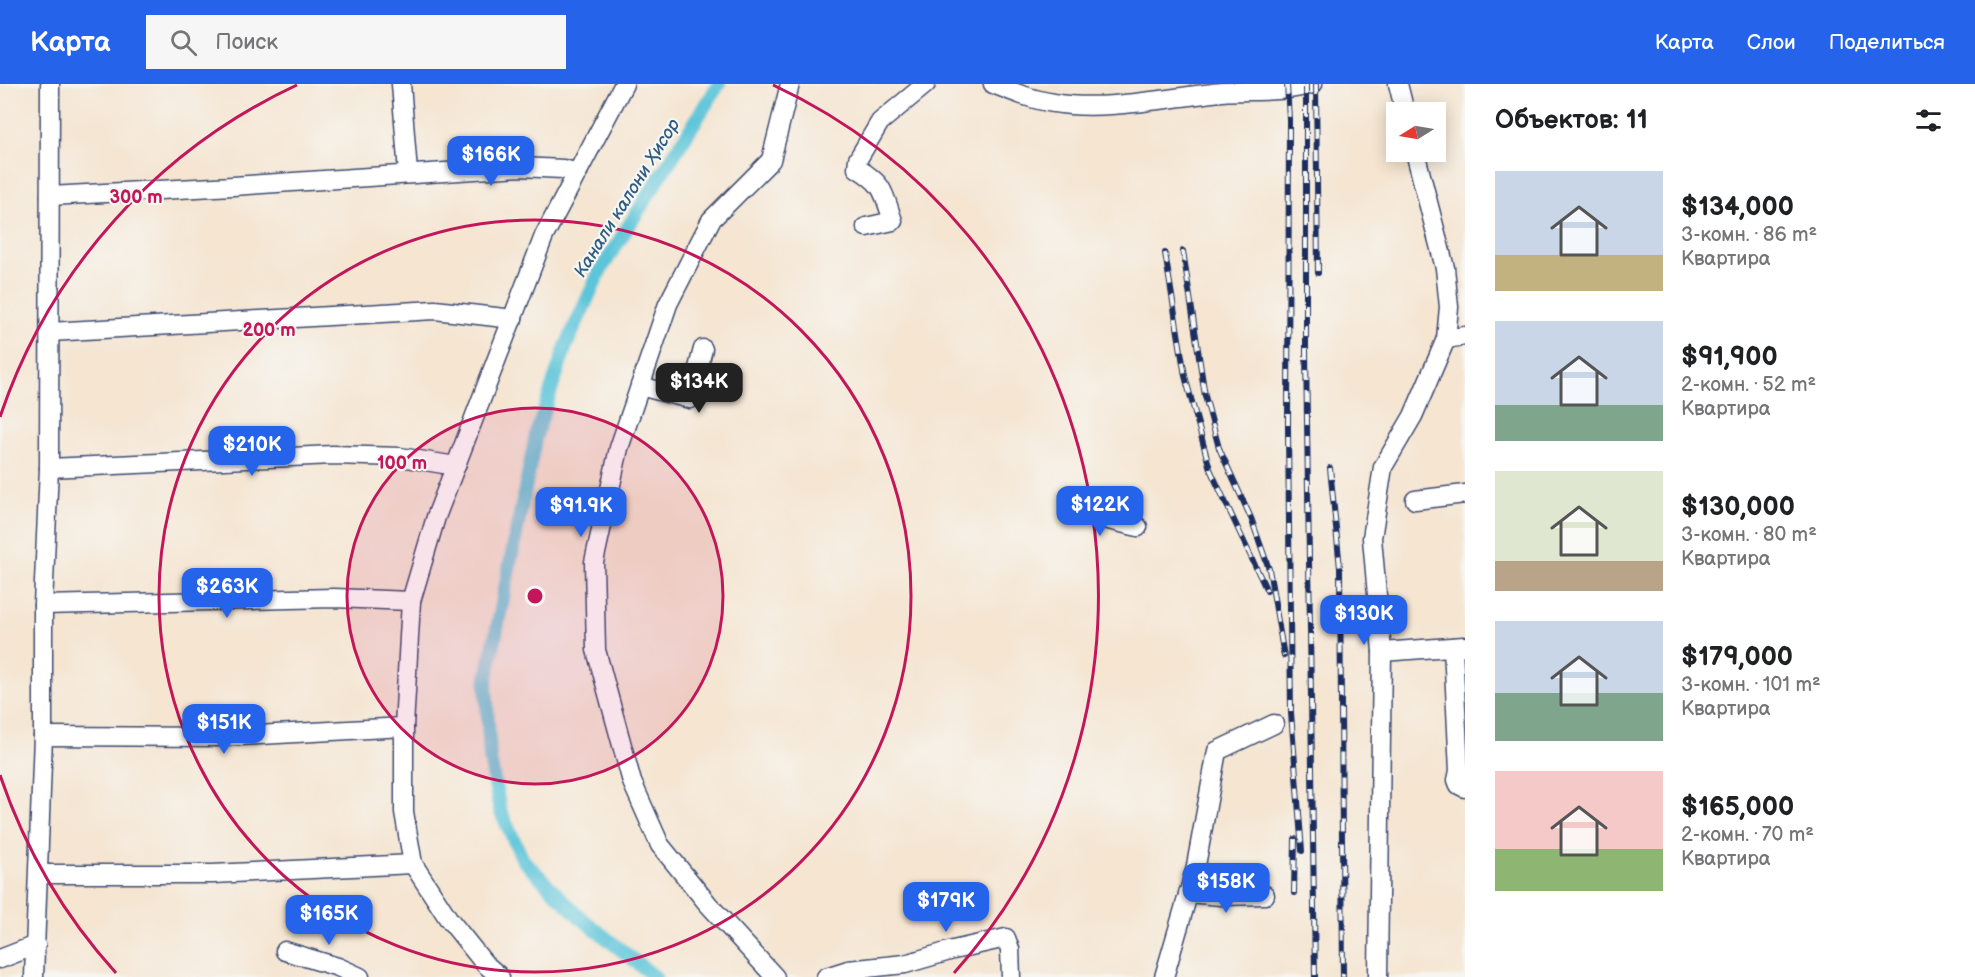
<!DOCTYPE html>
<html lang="ru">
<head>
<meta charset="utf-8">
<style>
	body { margin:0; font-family:"Balsamiq Sans",sans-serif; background:#f6f6f6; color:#202124; height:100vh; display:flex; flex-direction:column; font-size:22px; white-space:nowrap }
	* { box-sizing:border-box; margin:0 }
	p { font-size:20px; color:#757577 }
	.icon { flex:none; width:33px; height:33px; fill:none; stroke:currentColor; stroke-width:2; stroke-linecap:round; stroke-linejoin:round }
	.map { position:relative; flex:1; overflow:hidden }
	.side { display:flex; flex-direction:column; background:#fff; width:510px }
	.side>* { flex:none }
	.needle { width:39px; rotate:259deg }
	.controls { position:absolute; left:1386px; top:18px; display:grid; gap:12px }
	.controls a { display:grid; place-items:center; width:60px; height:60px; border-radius:0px; background:#fff; box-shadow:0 3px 15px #0003; font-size:30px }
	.price { position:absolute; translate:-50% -51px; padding:0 14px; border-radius:12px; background:#2563eb; color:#fff; font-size:20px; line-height:39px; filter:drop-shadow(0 2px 3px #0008) }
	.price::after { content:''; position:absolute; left:50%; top:36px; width:18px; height:14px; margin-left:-9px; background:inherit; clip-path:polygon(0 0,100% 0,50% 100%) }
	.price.active { background:#222; color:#fff }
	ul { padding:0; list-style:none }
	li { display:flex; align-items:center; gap:18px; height:150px; padding:0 30px }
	li span { display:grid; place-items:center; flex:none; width:168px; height:120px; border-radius:0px; color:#555 }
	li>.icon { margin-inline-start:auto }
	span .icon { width:72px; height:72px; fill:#fffc; stroke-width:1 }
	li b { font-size:26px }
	h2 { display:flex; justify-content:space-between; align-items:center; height:72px; padding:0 30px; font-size:26px }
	header { display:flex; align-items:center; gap:36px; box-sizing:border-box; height:84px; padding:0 30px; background:#2563eb; color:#fff }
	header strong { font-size:28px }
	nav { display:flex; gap:33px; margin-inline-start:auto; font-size:21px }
	.search { width:420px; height:54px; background:#f6f6f6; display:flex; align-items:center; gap:15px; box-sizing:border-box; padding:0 21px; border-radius:0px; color:#757577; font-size:22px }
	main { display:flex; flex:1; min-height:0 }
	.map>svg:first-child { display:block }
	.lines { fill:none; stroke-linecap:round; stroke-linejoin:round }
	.canal { stroke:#5dc5d9; stroke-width:14 }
	.minor-casing { stroke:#3c4a6f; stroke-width:21 }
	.minor { stroke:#fff; stroke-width:18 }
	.rail-casing { stroke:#1b2f5e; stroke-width:6 }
	.rail { stroke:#f6f6f2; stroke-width:4; stroke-dasharray:11; stroke-linecap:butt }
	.ring { fill:none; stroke:#c2185b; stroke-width:3 }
	.labels { text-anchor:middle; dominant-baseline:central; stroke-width:4.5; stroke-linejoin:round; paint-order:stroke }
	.water-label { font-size:18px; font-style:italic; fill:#2f5c83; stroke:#f6f6f2 }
	.centre { fill:#c2185b; stroke:#f6f6f2; stroke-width:3 }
	.ring-label { font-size:18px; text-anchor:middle; font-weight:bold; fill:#c2185b; stroke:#f6f6f2; stroke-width:4.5; stroke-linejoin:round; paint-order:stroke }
</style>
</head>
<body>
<header>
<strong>Карта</strong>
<div class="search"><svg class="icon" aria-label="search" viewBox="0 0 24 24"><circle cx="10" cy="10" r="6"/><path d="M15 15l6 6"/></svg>Поиск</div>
<nav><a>Карта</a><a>Слои</a><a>Поделиться</a></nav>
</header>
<main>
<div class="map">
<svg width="1465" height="893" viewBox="0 0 1465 893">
	<rect width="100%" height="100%" fill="#f6f6f2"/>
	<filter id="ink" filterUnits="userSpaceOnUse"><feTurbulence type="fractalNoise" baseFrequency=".0167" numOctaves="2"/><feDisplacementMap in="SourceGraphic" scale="12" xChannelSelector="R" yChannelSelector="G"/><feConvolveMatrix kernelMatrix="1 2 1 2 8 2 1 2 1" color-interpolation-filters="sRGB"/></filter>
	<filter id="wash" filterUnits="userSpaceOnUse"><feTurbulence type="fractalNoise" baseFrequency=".008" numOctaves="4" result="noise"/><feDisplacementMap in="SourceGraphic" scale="24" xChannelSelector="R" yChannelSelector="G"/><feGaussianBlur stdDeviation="1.35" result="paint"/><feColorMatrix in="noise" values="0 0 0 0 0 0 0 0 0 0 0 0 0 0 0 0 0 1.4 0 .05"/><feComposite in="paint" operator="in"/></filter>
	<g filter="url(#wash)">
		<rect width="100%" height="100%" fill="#f5e5d1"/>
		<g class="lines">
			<!-- canal -->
			<path class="canal" d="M655 893 580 833 523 776 500 726 490 675 486 599 536 351 566 262 600 187 719 0"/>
		</g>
	</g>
	<g filter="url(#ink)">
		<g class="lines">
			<!-- minor casing -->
			<g class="minor-casing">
				<g id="minor">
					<path d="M401 0 408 89"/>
					<path d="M993 0C1013 8 1033 16 1054 19 1104 28 1171 13 1222 8 1252 6 1284 9 1313 0"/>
					<path d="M1398 0 1405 28"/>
					<path d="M1415 68 1445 184 1449 223 1446 255 1465 252"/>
					<path d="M50 112 233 102 520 83 563 85 578 89"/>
					<path d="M866 143 893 137C883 108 885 101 857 84L858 75 880 38 926 0"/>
					<path d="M50 248 435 226 513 235"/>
					<path d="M640 302 690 315 703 265"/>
					<path d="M49 384 333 371 400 373 456 382"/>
					<path d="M1415 416 1465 410"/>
					<path d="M1070 427 1138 443"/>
					<path d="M43 521 334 514 411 517"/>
					<path d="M1453 563 1459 687 1457 696 1459 701 1465 704"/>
					<path d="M1382 568 1464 562"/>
					<path d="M43 652 222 653 404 643"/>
					<path d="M39 790H213L413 780"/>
					<path d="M1188 809 1221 812 1265 811"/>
					<path d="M285 867 338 883 360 893"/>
					<path d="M0 875 36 861"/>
					<path d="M34 893 43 652V521L49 384 50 0"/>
					<path d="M500 893 484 879 448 834 413 780 404 728V643L411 517 436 433 544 152 624 0"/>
					<path d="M775 893 708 820 660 761 632 698 596 566 594 478 619 364 668 220 711 136 771 76 790 0"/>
					<path d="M826 893 848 886 905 880 953 866 1006 854 1010 865 1011 893"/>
					<path d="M1164 893 1195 787 1217 667 1274 640"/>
					<path d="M1378 893 1382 568 1372 454 1383 383 1413 332 1446 255"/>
				</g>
			</g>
			<!-- minor -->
			<use href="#minor" class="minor"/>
			<!-- rail casing -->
			<g class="rail-casing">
				<g id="rail">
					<path d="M1287 0 1289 36 1288 345 1291 629 1302 767"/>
					<path d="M1306 0V267L1315 893"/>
					<path d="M1316 0 1318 189"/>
					<path d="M1183 167 1205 312 1219 364 1251 434 1269 485 1284 572"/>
					<path d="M1165 169 1185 292 1210 385 1267 507"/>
					<path d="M1330 384 1340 484 1343 893"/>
					<path d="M1294 809 1295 755"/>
				</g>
			</g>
			<!-- rail -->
			<use href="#rail" class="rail"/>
		</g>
	</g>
	<!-- distance rings -->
	<circle cx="535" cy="512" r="188" fill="#c2185b" fill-opacity=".12"/>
	<g class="ring">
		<circle cx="535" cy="512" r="188"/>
		<circle cx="535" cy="512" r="376"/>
		<path d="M116 889A564 564 0 0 1 0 691M0 333A564 564 0 0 1 297 1M773 1A564 564 0 0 1 954 889"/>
	</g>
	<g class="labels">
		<!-- water labels -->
		<g class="water-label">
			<text transform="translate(627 114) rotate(-58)">Канали калони Ҳисор</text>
		</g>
	</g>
	<circle cx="535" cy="512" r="9" class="centre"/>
	<g class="ring-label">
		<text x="136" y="119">300 m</text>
		<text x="269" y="252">200 m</text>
		<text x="402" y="385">100 m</text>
	</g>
</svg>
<div class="controls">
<a><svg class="needle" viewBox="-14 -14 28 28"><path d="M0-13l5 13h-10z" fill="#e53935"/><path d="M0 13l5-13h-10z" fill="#757577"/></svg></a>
</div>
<b class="price" style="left:491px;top:103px">$166K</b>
<b class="price active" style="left:699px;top:330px">$134K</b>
<b class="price" style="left:252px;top:393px">$210K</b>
<b class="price" style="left:1100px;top:453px">$122K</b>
<b class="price" style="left:581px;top:454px">$91.9K</b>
<b class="price" style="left:227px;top:535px">$263K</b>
<b class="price" style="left:1364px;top:562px">$130K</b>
<b class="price" style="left:224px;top:671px">$151K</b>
<b class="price" style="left:1226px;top:830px">$158K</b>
<b class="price" style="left:946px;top:849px">$179K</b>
<b class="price" style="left:329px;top:862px">$165K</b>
</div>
<section class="side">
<h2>Объектов: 11<svg class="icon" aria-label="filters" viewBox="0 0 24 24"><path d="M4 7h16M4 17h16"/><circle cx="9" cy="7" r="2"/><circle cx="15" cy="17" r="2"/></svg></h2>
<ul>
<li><span style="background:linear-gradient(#c9d6e8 70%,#c2b280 0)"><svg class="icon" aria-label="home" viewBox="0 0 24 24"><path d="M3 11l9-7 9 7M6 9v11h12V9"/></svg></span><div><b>$134,000</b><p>3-комн. · 86 m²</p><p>Квартира</p></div></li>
<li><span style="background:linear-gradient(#c9d6e8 70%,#7fa58c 0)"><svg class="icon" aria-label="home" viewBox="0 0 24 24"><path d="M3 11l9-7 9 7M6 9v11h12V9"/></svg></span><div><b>$91,900</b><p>2-комн. · 52 m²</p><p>Квартира</p></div></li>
<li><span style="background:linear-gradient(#dfe7d0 75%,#b9a48a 0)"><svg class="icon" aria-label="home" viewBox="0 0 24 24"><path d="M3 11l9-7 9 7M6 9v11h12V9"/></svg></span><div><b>$130,000</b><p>3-комн. · 80 m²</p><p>Квартира</p></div></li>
<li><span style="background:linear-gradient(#c9d6e8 60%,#7fa58c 0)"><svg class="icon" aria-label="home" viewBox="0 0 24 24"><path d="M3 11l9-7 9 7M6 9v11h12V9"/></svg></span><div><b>$179,000</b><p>3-комн. · 101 m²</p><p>Квартира</p></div></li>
<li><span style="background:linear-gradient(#f6c9c9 65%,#8fb573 0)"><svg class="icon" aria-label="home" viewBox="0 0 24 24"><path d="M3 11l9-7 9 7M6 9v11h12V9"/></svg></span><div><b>$165,000</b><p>2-комн. · 70 m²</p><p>Квартира</p></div></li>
</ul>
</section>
</main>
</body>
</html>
